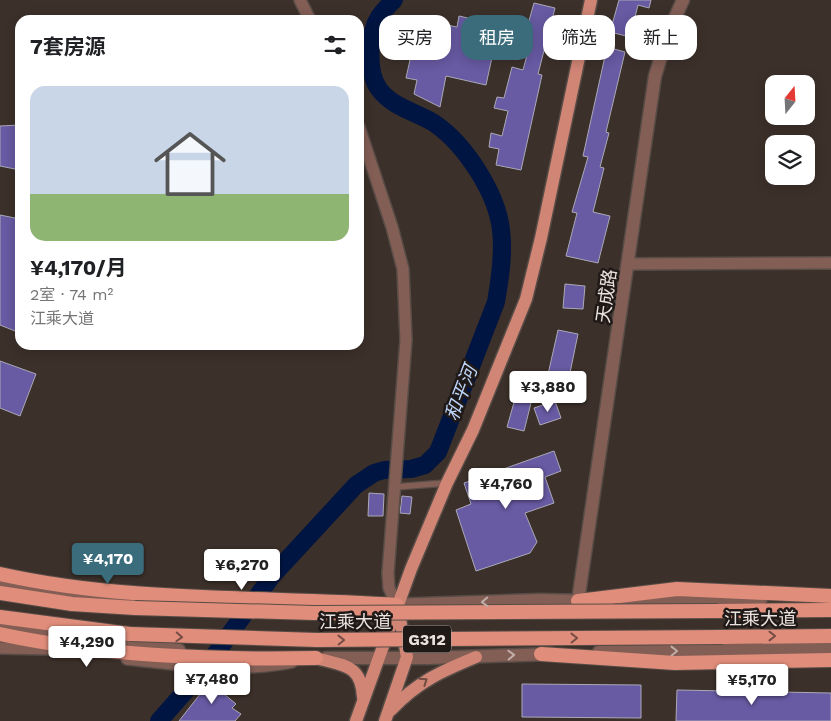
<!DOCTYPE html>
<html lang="zh">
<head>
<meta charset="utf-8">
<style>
	body { margin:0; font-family:"Work Sans","Noto Sans SC",sans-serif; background:#f2f2f2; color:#202124; height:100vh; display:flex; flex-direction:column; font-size:19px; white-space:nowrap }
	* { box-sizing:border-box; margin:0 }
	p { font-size:16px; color:#757577 }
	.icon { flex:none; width:28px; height:28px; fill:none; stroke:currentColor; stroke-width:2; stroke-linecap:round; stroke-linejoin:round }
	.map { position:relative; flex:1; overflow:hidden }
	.drawer { position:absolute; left:15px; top:15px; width:349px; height:335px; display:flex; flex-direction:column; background:#fff; border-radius:15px; box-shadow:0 2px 12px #0003 }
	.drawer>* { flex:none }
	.top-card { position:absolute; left:379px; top:15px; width:376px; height:45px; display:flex; gap:10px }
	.needle { width:32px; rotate:18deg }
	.buttons { position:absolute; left:765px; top:75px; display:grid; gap:10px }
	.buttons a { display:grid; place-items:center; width:50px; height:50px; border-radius:10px; background:#fff; box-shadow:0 2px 12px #0003; font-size:25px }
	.price { position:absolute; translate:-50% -42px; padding:0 11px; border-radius:5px; background:#fff; color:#222; font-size:16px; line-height:32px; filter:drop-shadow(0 1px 2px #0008) }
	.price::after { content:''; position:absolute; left:50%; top:30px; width:15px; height:11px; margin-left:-8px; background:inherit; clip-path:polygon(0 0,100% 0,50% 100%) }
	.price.current { background:#3b6c7c; color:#fff }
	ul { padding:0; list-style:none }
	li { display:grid; align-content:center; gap:10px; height:265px; padding:0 15px }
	li span { display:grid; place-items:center; height:155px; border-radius:15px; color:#555 }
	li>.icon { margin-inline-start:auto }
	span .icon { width:90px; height:90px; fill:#fffc; stroke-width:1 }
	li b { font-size:21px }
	h2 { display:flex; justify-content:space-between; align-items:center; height:60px; padding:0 15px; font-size:21px }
	.chip { padding:0 18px; border-radius:15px; background:#fff; box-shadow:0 2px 12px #0003; font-size:18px; line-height:45px }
	.chip.current { background:#3b6c7c; color:#fff }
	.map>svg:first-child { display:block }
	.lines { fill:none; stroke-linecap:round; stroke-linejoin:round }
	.river { stroke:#001542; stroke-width:18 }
	.building { fill:#685aa3; stroke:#aaa9b7 }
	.service-casing { stroke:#584c47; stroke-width:8 }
	.minor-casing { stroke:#584c47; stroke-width:14 }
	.tertiary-casing { stroke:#584c47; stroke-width:15 }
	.primary-casing { stroke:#584c47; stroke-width:15 }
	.trunk-casing { stroke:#584c47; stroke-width:16 }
	.service { stroke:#835e55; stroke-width:5.5 }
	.minor { stroke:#835e55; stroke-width:11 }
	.tertiary { stroke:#835e55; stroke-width:12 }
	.primary { stroke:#d18575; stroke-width:12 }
	.trunk { stroke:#e08d7b; stroke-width:14 }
	.trunk-bridge-casing { stroke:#584c47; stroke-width:16; stroke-linecap:butt }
	.trunk-bridge { stroke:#e08d7b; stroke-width:14 }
	.oneway { stroke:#c1ada7 }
	.oneway2 { stroke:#764d44 }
	.oneway3 { stroke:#6f4a41 }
	.labels { text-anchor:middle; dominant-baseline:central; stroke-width:5; stroke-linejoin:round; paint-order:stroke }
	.shield { fill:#1f1917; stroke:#ada6a2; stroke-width:1 }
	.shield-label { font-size:16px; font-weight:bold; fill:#eae2de }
	.street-label { font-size:18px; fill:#eae2de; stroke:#1f1917 }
	.water-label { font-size:19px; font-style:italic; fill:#bed5fa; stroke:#1f1917 }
</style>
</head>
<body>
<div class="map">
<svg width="831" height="721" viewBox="0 0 831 721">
	<rect width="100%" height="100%" fill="#3c302a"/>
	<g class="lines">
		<!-- river -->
		<path class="river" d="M159 721 203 671 272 576 356 485 374 473 384 470 411 469 425 465 438 452 496 302C500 279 504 253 501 230 497 193 465 144 434 123 416 112 392 107 379 89 367 73 368 34 379 17 383 11 389 5 394 0"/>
	</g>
	<!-- building -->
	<g class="building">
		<path d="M619 0H651L649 8 638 5 630 37 610 32Z"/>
		<path d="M534 3 555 8 538 74 542 75 521 170 496 165 499 149 489 147 491 133 502 136 508 111 494 108 497 97 504 98 512 67 523 70 530 44 523 42Z"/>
		<path d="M459 16 499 25 486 85 446 76 440 107 414 94 417 80 406 78 419 19 457 27Z"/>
		<path d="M607 47 625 52 606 132 609 133 600 167 604 168 593 212 610 216 598 263 566 256 577 213 572 212 588 157 583 156Z"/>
		<path d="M20 125V170L0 166V126Z"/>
		<path d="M0 215 20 219V333L0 325Z"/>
		<path d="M565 284 585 286 583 309 563 308Z"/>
		<path d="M558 330 578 334 565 397 544 392Z"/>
		<path d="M0 361 36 374 20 416 0 408Z"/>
		<path d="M515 399 531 403 524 431 507 427Z"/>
		<path d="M555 401 561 418 540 425 534 408Z"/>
		<path d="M554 451 561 471 545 477 554 503 525 513 537 542 530 553 476 571 456 510 471 504 464 483Z"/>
		<path d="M369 493 384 494 383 516H368Z"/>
		<path d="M402 496 412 497 410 514 400 513Z"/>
		<path d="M215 675 224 681 218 689 236 704 232 708 241 714 235 721H179Z"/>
		<path d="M522 684 641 685V718L522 717Z"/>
		<path d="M677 690 831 693V721H676Z"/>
	</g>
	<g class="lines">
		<!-- service casing -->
		<g class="service-casing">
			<path id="service" d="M395 487 446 483"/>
		</g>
		<!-- minor casing -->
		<g class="minor-casing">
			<g id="minor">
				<path d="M300 0 310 20"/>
				<path d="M359 127 392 227 403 269 406 340 388 573 389 588 397 605"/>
				<path d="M628 264 831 263"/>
				<path d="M0 648 51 649"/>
				<path d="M127 659C181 665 238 673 292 662"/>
			</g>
		</g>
		<!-- tertiary casing -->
		<g class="tertiary-casing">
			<g id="tertiary">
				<path d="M0 585 37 592 146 602"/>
				<path d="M578 601 655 76 669 31 683 0"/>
				<path d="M624 601 761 599"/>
				<path d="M389 605 539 600 589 601"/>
				<path d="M0 625 179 650"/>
				<path d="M599 652 831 648"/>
				<path d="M326 658H428L551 654"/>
			</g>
		</g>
		<!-- primary casing -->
		<g class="primary-casing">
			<g id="primary">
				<path d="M316 658C344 666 361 664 363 697"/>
				<path d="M391 710C417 682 442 671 476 657"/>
				<path d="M356 721 411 569 447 483 473 430 526 299 541 238 591 0"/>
				<path d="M385 721 407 657 398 608"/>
			</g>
		</g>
		<!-- trunk casing -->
		<g class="trunk-casing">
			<g id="trunk">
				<path d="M0 574C130 603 265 596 397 605"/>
				<path d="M0 593 72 604 135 608"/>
				<path d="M578 601 677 589 831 596"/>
				<path d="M718 611 831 610"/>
				<path d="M0 617 130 634"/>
				<path d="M0 634C103 656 211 660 316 658"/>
				<path d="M723 637 831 636"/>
				<path d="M541 654 675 663 831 660"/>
			</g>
		</g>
		<!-- service -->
		<use href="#service" class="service"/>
		<!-- minor -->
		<use href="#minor" class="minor"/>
		<!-- tertiary -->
		<use href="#tertiary" class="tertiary"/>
		<!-- primary -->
		<use href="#primary" class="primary"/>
		<!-- trunk -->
		<use href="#trunk" class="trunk"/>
		<!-- trunk-bridge casing -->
		<g class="trunk-bridge-casing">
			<g id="trunk-bridge">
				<path d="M135 608 314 613 718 611"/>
				<path d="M130 634 317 640 723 637"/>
			</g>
		</g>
		<!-- trunk-bridge -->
		<use href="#trunk-bridge" class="trunk-bridge"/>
	</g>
	<!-- one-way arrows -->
	<defs><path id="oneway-chevron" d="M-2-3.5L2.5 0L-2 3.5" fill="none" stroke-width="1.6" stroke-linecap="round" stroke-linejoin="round" transform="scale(1.25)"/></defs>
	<g class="oneway">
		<use href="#oneway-chevron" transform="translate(485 602) rotate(178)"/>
		<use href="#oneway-chevron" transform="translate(674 651) rotate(-1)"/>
		<use href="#oneway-chevron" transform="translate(511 655) rotate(-2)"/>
	</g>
	<g class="oneway2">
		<use href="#oneway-chevron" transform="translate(772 636)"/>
		<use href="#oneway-chevron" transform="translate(179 637) rotate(3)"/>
		<use href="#oneway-chevron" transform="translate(574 638) rotate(-1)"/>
		<use href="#oneway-chevron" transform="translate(341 640) rotate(-1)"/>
	</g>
	<use class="oneway3" href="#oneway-chevron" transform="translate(424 681) rotate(-34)"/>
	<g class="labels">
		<!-- shield labels -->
		<rect class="shield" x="403" y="625.5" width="48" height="27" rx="4"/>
		<g class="shield-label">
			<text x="427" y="639">G312</text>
		</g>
		<!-- street labels -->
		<g class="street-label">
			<text transform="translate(606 296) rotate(-82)">天成路</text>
			<text x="760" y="618">江乘大道</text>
			<text x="355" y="621">江乘大道</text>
		</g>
		<!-- water labels -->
		<g class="water-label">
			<text transform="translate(461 393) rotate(-69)">和平河</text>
		</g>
	</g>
</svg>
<div class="buttons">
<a><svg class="needle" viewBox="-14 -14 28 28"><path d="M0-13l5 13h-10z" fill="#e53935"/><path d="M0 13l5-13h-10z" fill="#757577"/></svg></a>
<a><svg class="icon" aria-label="layers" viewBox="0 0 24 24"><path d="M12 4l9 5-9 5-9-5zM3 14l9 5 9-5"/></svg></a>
</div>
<b class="price" style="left:548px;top:413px">¥3,880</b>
<b class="price" style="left:506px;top:510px">¥4,760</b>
<b class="price current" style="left:108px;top:585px">¥4,170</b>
<b class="price" style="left:242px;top:591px">¥6,270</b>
<b class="price" style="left:87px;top:668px">¥4,290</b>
<b class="price" style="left:212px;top:705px">¥7,480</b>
<b class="price" style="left:752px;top:706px">¥5,170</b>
<div class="top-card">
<a class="chip">买房</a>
<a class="chip current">租房</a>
<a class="chip">筛选</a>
<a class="chip">新上</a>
</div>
<section class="drawer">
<h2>7套房源<svg class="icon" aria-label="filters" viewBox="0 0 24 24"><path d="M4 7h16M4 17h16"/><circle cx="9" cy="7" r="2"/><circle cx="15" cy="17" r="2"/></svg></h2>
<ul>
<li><span style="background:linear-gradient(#c9d6e8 70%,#8fb573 0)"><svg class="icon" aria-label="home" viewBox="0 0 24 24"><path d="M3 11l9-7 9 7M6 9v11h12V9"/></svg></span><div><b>¥4,170/月</b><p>2室 · 74 m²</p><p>江乘大道</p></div></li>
</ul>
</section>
</div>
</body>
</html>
